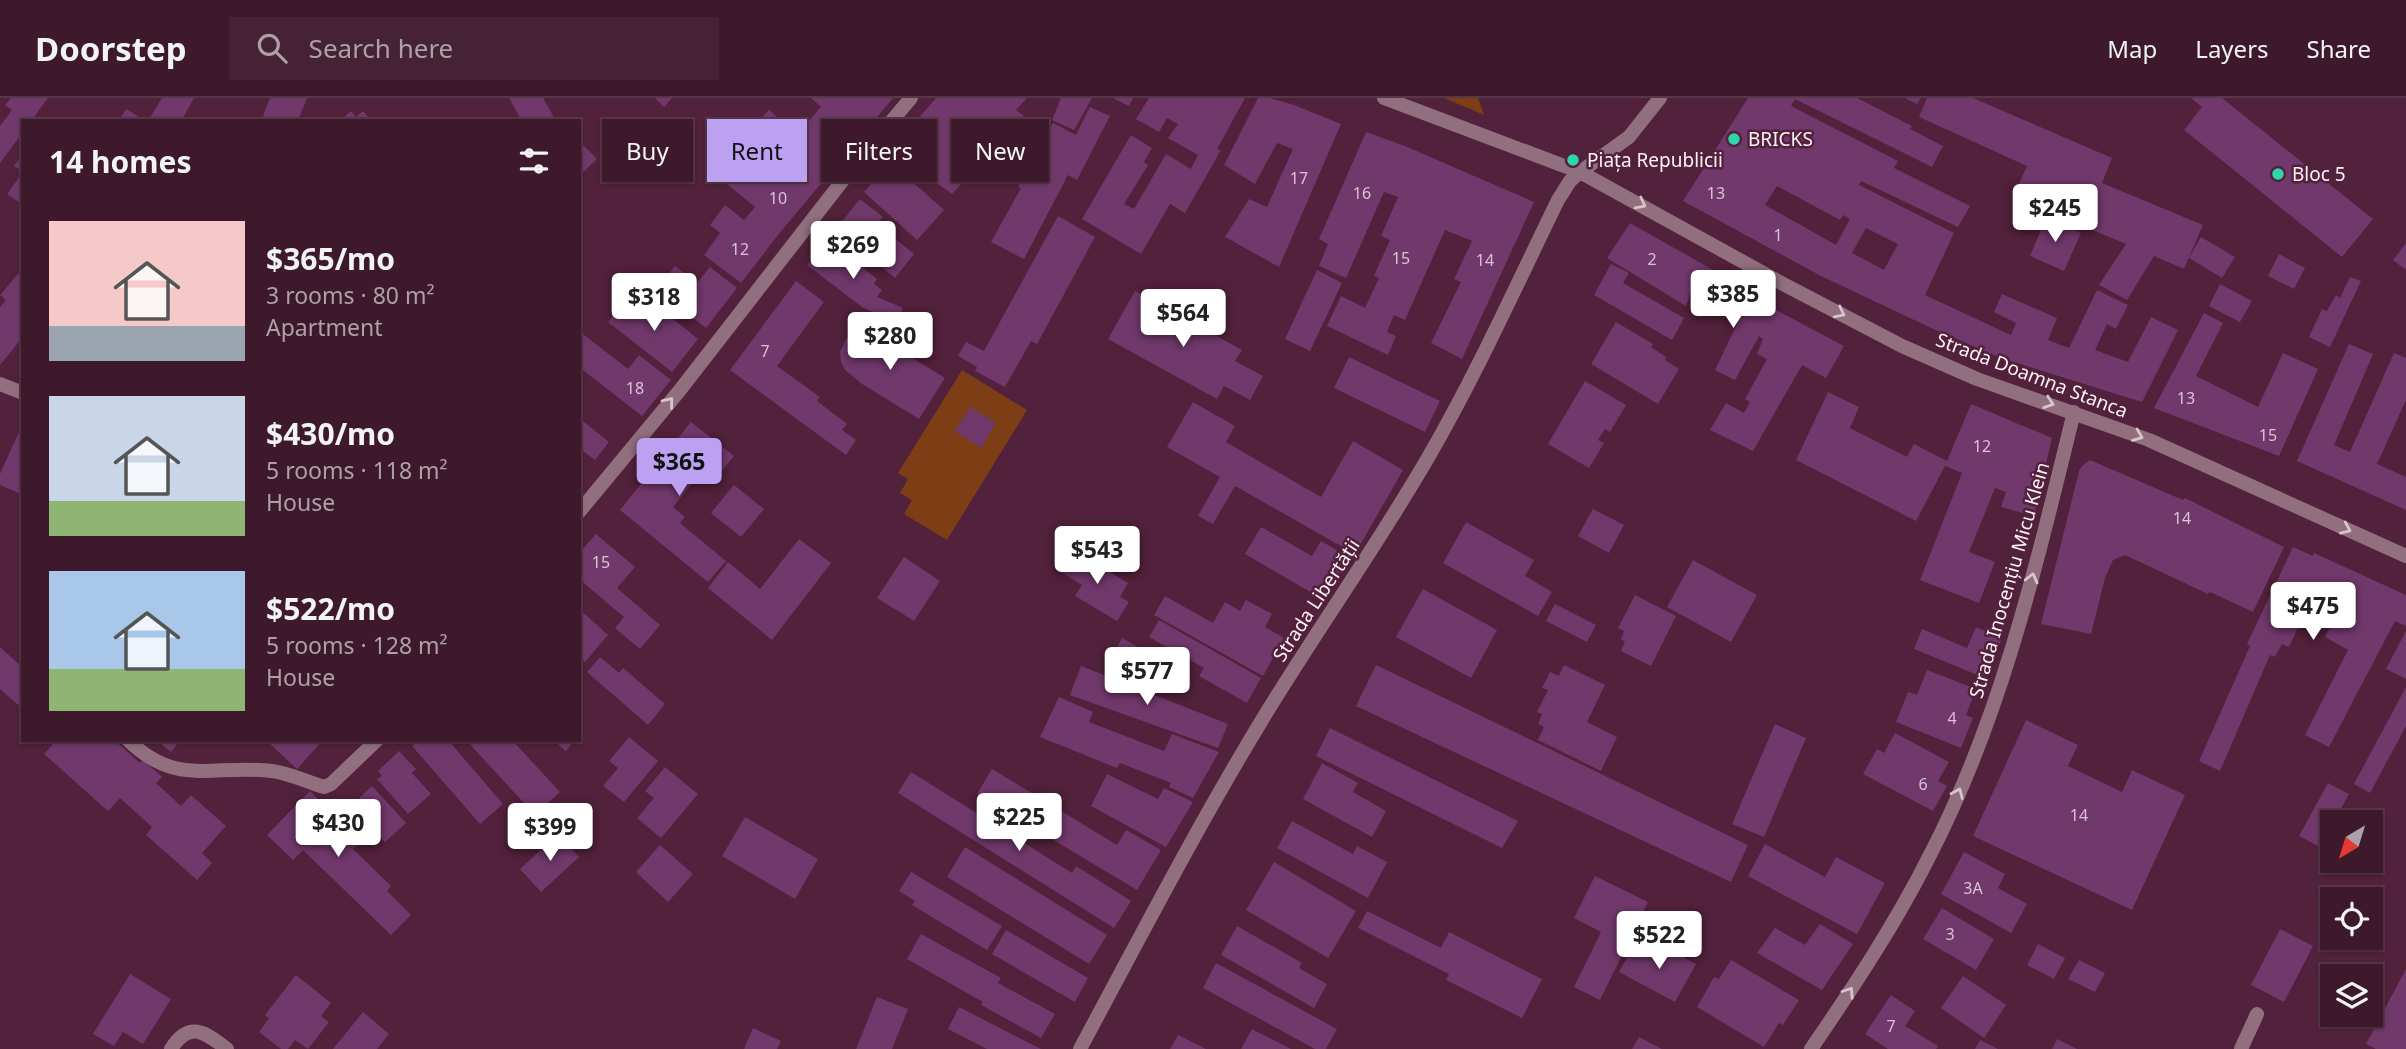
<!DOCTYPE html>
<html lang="en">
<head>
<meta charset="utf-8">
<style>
	body { margin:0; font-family:"Noto Sans",sans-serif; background:#452234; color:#f1f3f6; height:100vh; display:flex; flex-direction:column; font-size:26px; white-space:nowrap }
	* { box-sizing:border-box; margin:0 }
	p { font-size:23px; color:#ada0a9 }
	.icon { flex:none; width:38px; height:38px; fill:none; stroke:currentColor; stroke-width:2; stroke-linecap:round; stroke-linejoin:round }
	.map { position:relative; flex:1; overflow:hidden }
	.details { position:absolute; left:21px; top:21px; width:560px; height:623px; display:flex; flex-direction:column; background:#3e192c; border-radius:0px; box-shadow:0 2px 5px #0004,0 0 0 2px #573848 }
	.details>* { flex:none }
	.banner { position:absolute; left:602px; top:21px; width:665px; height:63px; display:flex; gap:14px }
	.needle { width:46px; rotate:218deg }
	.fabs { position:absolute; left:2320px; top:712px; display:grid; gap:14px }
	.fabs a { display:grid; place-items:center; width:63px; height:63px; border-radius:0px; background:#3e192c; box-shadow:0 2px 5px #0004,0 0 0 2px #573848; font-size:35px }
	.price { position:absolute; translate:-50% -60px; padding:0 16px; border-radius:7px; background:#fff; color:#222; font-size:23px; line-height:46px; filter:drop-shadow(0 2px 4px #0008) }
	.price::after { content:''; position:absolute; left:50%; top:42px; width:21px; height:16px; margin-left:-10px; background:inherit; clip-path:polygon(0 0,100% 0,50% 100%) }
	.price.on { background:#bca0f2; color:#111 }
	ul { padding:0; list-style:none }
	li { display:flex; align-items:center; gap:21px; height:175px; padding:0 28px }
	li span { display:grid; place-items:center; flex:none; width:196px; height:140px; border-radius:0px; color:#555 }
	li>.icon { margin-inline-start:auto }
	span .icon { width:84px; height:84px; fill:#fffc; stroke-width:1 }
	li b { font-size:30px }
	h2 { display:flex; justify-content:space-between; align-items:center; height:84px; padding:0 28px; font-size:30px }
	.chip { padding:0 24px; border-radius:0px; background:#3e192c; box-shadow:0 2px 5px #0004,0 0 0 2px #573848; font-size:24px; line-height:63px }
	.chip.on { background:#bca0f2; color:#111 }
	header { display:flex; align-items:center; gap:42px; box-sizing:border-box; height:98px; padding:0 35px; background:#3e192c; border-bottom:2px solid #573848 }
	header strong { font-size:33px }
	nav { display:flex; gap:38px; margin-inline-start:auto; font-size:24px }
	.search { width:490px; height:63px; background:#452234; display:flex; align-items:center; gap:18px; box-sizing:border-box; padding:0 24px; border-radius:0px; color:#ada0a9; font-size:26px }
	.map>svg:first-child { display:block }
	.green { fill:#7d3e15 }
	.building { fill:#71386c; fill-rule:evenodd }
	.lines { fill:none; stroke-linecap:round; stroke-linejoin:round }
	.pedestrian { stroke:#916f7e; stroke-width:14 }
	.minor { stroke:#916f7e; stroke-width:14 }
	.tertiary { stroke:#916f7e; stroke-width:14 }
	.oneway { stroke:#d8c4cc }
	.poi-dot { fill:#30d4aa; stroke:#52213b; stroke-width:2.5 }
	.labels { text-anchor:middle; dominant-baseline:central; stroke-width:5; stroke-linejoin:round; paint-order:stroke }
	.number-label { font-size:16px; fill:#dbc3d4 }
	.poi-label { font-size:19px; fill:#fef1f6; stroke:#52213b; text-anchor:start }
	.street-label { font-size:19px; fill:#fef1f6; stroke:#52213b }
</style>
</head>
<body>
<header>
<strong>Doorstep</strong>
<div class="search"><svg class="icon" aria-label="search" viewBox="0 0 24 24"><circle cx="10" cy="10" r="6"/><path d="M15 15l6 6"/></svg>Search here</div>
<nav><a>Map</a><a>Layers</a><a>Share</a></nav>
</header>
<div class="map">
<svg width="2406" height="951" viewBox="0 0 2406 951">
	<rect width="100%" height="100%" fill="#52213b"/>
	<!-- green -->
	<g class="green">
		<path d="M1444 0H1478L1484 17Z"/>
		<path d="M962 272 1027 312 947 442 904 416 912 402 900 395 908 381 898 375Z"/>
	</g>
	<!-- building -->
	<g class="building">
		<path d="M11 0H48L31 23H23V34L0 65V28L12 12 5 7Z"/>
		<path d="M162 0H194L181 23H148Z"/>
		<path d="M270 0H307L298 23H276L263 18Z"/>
		<path d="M509 0H543L556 23H522Z"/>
		<path d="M655 0H672L664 9Z"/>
		<path d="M811 0H893L782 132 741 185 704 157 720 135 710 127 725 107 744 122 755 109 717 78 735 56 769 83 787 62 751 32 769 12 797 36 821 9Z"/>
		<path d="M936 0H1027L1016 12 1024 18 952 96 891 52Z"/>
		<path d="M1061 0H1092L1074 32 1052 22Z"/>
		<path d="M1113 0H1133L1129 8Z"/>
		<path d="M1149 0H1245L1217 51 1221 52 1185 115 1170 106 1141 156 1082 121 1131 37 1152 50 1144 64 1148 67 1124 106 1134 111 1166 56 1191 71 1198 57 1168 40 1178 26 1167 20 1159 34 1136 21Z"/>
		<path d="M1258 0H1270L1294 7 1341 26 1279 169 1225 139 1249 101 1267 109 1293 51 1277 45 1255 86 1224 67Z"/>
		<path d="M1748 0H1857L1912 28 1910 31 1943 48 1932 69 1795 1 1791 8 1898 63 1894 70 1970 108 1958 129 1861 83 1859 87 1954 135 1925 197 2011 237 2016 225 1994 214 2002 196 2057 220 2048 242 2069 250 2097 192 2128 207 2116 231 2107 226 2095 252 2128 264 2151 219 2178 232 2142 304 2001 260 1929 229 1821 178 1683 103ZM1777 88 1840 122 1843 117 1850 121 1836 147 1765 107ZM1866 130 1898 146 1884 172 1852 155Z"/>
		<path d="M1905 0H1921L1917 6Z"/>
		<path d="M1927 0H1973L2112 60 2102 85 2203 127 2184 171 2154 158 2127 202 2099 187 2126 146 2013 99 2027 68 1919 19Z"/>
		<path d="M2191 0H2222L2373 121 2342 159 2184 32 2202 9Z"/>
		<path d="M1090 9 1110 18 1077 82 1068 77 1024 161 991 144 1021 90 1018 89 1053 25 1076 37Z"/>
		<path d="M126 11 146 23H119Z"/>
		<path d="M351 13 356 19 363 13 372 23H340Z"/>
		<path d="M1366 34 1405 48 1534 104 1462 261 1431 245 1461 184 1454 181 1472 143 1445 132 1405 222 1394 217 1387 234 1396 238 1388 257 1327 228 1341 198 1365 210 1379 180 1374 178 1390 142 1381 138 1398 99 1384 94 1346 180 1319 168 1328 146 1319 141Z"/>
		<path d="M579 43 597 61 579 78Z"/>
		<path d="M23 55V74L14 68Z"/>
		<path d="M890 64 944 112 917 142 864 94Z"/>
		<path d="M23 74V107L7 96Z"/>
		<path d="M860 101 883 119 877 126 914 156 895 180 835 132Z"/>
		<path d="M1058 118 1095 139 1037 246 1031 243 1005 289 975 273 977 269 958 258 966 244 984 253Z"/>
		<path d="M2046 120 2081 135 2064 173 2030 158Z"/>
		<path d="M1630 125 1775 207 1774 211 1844 248 1826 280 1802 267 1753 353 1710 332 1726 305 1744 315 1750 304 1745 301 1767 261 1757 256 1763 241 1759 238 1735 282 1715 272 1740 220 1691 194 1686 208 1607 160Z"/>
		<path d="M2201 139 2235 159 2222 180 2189 160Z"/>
		<path d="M828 142 877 181 874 186 882 192 877 199 903 210 896 225 862 209 807 167Z"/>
		<path d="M2406 145V172L2393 162Z"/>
		<path d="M2279 156 2305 170 2294 191 2268 178Z"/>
		<path d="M1611 166 1629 175 1623 185 1684 220 1672 242 1594 197Z"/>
		<path d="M675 168 697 185 710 169 737 190 706 230 656 192Z"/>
		<path d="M23 170V239L0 267V209L6 202 0 197Z"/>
		<path d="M1317 172 1342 185 1310 253 1285 241Z"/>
		<path d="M2350 179 2361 183 2330 249 2309 239 2322 211 2327 213 2336 197 2340 200Z"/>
		<path d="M796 183 824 204 777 268 820 299 817 303 847 326 842 332 856 342 846 357 730 272Z"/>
		<path d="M2220 186 2252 203 2240 224 2209 208Z"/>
		<path d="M1135 193 1242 252 1235 263 1263 278 1250 302 1224 288 1217 301 1108 241Z"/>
		<path d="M629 198 660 223 666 215 698 241 672 274 608 224Z"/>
		<path d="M2204 215 2223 225 2196 278 2258 309 2283 255 2318 271 2279 358 2154 310Z"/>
		<path d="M1616 224 1653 246 1651 249 1666 259 1665 262 1679 271 1658 306 1591 266Z"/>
		<path d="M579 233 628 271 639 257 671 282 642 318 579 269Z"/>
		<path d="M857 234H866L875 237 945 280 919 321 862 286 845 272 841 264 840 254 846 241Z"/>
		<path d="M2349 246 2373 256 2334 347 2350 354 2394 255 2406 260V302L2377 366 2406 379V412L2297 363Z"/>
		<path d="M1349 259 1440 303 1425 334 1334 290Z"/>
		<path d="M1585 283 1626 307 1610 334 1605 331 1598 342 1604 345 1589 370 1548 346Z"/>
		<path d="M1828 294 1859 309 1850 330 1907 359 1914 346 1947 363 1971 306 2052 340 2034 418 2001 409 2006 394 1995 390 1969 454 1995 464 1979 505 1920 482 1962 375 1945 368 1916 423 1796 362Z"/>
		<path d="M1193 304 1235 328 1226 344 1321 399 1353 343 1403 372 1355 456 1235 388 1213 426 1198 418 1220 379 1167 349Z"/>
		<path d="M970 309 996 325 981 350 955 333Z"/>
		<path d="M579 320 609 344 595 362 579 350Z"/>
		<path d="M691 324 734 358 711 386 699 377 673 409 685 419 680 425 726 463 708 484 620 412Z"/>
		<path d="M23 325V397L0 387V376Z"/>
		<path d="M2090 362 2183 402 2185 400 2284 449 2253 514 2210 494 2208 496 2125 457 2113 462 2105 480 2091 536 2041 526 2079 373 2081 369Z"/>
		<path d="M734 387 764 411 741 439 711 415Z"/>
		<path d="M1593 411 1624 427 1609 455 1578 438Z"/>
		<path d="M1466 424 1534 462 1525 478 1552 494 1538 518 1443 465Z"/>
		<path d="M1261 429 1312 458 1321 443 1349 459 1324 502 1245 456Z"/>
		<path d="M596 436 635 469 617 490 660 527 640 551 615 530 624 519 579 481V455Z"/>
		<path d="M799 441 831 465 772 542 708 490 728 464 760 491Z"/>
		<path d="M2293 449 2313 458 2314 455 2406 497V528L2395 523 2329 649 2305 637 2348 552 2325 539 2340 510 2313 497 2289 549 2282 546 2275 559 2270 557 2220 673 2199 663 2250 548 2247 546Z"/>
		<path d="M1075 453 1128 485 1120 499 1129 504 1117 523 1075 498 1082 487 1061 474Z"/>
		<path d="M904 459 940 483 914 523 877 500Z"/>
		<path d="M1693 462 1757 497 1731 544 1667 509Z"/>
		<path d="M1423 491 1497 532 1471 580 1396 539Z"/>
		<path d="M1635 497 1676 518 1651 568 1621 553 1625 544 1621 541 1624 533 1618 530Z"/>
		<path d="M1165 498 1213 525 1225 504 1240 513 1246 502 1272 516 1265 529 1284 540 1263 578 1154 517Z"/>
		<path d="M1555 506 1596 527 1587 544 1546 523Z"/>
		<path d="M579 511 608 537 585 564 579 559Z"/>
		<path d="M1159 522 1261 580 1247 605 1199 578 1204 570 1149 539Z"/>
		<path d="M1976 529 2002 540 1985 580 1914 551 1922 531 1967 550Z"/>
		<path d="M2406 533V581L2386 571Z"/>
		<path d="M1122 540 1180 573 1170 592 1111 560Z"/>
		<path d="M0 549 23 570V611L0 591Z"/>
		<path d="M600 559 619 575 623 570 665 606 648 627 587 574Z"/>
		<path d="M1376 567 1748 747 1731 784 1356 608Z"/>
		<path d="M1564 567 1605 587 1587 624 1617 639 1601 673 1538 642 1544 629 1538 626 1542 616 1537 614 1548 592 1542 590 1550 574 1559 578Z"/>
		<path d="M1081 568 1228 626 1218 650 1070 597Z"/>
		<path d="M1927 572 1976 591 1966 617 1973 620 1961 650 1896 624 1908 594 1917 597Z"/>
		<path d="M2406 589V628L2370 695 2354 686Z"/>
		<path d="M1059 599 1093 614 1089 624 1164 653 1172 636 1219 654 1193 700 1169 689 1171 685 1120 665 1117 670 1040 639Z"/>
		<path d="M2026 622 2078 647 2068 668 2122 694 2132 672 2185 697 2132 812 1973 738Z"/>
		<path d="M1775 626 1806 640 1764 739 1732 726Z"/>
		<path d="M1330 630 1518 723 1502 750 1316 658Z"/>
		<path d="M1895 635 1949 664 1938 683 1947 688 1933 713 1863 676 1877 651 1884 655Z"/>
		<path d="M629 639 658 663 624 704 603 688 618 670 609 663Z"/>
		<path d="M51 642H114L140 665 143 662 162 679 156 685 181 708 191 697 226 728 202 755 212 765 197 782 146 737 152 729 120 700 108 713 44 656 54 645Z"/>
		<path d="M156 642H180L171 654Z"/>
		<path d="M266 642H323L297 671Z"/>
		<path d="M419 642H448L503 706 480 726 412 648Z"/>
		<path d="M466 642H512L560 694 535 717Z"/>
		<path d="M553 642H574L566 653Z"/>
		<path d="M399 653 416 671 412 675 431 696 408 716 377 681 382 678 378 673Z"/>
		<path d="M1322 665 1358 685 1353 694 1386 713 1372 739 1303 701Z"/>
		<path d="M665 669 698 696 661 740 637 720 654 700 645 693Z"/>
		<path d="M992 671 1117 747 1126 732 1161 752 1137 792 977 696Z"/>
		<path d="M911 674 1072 775 1076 768 1131 803 1114 830 898 695Z"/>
		<path d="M1107 676 1158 701 1164 690 1193 704 1166 749 1091 708Z"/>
		<path d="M2328 685 2349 696 2320 749 2299 738Z"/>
		<path d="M372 688 406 725 385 744 361 719 369 712 359 700Z"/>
		<path d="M310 693 336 718 331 722 357 747 353 751 391 788 387 793 411 817 391 837 303 752 293 762 267 737Z"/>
		<path d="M745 719 818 761 795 801 722 758Z"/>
		<path d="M1292 723 1353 756 1357 748 1387 764 1368 800 1277 750Z"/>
		<path d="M558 736 579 759 541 794 520 771Z"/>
		<path d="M1765 746 1825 779 1836 759 1885 785 1857 836 1748 778Z"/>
		<path d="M660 747 693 776 668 804 636 774Z"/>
		<path d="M965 749 1107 837 1089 866 947 779Z"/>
		<path d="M1964 754 2005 776 1998 790 2027 806 2011 835 1941 796Z"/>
		<path d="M1274 764 1356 813 1328 860 1246 812Z"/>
		<path d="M911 774 1002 828 987 852 912 807 915 803 899 793Z"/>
		<path d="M1595 778 1648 804 1600 902 1574 889 1601 834 1574 820Z"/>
		<path d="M1942 810 1994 841 1976 872 1923 841Z"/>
		<path d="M1367 813 1441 850 1449 834 1542 881 1522 920 1446 882 1449 876 1358 830Z"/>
		<path d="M1820 826 1853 846 1822 892 1757 855 1775 830 1805 847Z"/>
		<path d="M1237 828 1302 865 1299 870 1327 886 1314 910 1221 857Z"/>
		<path d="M2280 831 2313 848 2284 904 2251 887Z"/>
		<path d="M1006 832 1088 880 1075 904 992 856Z"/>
		<path d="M921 836 1001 880 998 885 1055 916 1041 940 981 907 983 904 907 861Z"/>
		<path d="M1659 846 1696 866 1675 904 1619 874 1634 847 1653 858Z"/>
		<path d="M2038 846 2065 860 2054 881 2027 867Z"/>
		<path d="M1731 862 1799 902 1783 927 1779 925 1764 949 1697 909 1714 879 1719 881Z"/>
		<path d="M2079 862 2105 875 2095 894 2068 881Z"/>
		<path d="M1216 865 1337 931 1326 951H1315L1203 890Z"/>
		<path d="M2406 871V951H2376L2366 946Z"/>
		<path d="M130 876 171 901 143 946 123 934 114 948 93 936Z"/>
		<path d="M296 877 331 905 321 918 329 924 308 951 295 942 288 951H281L259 934 269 920 265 917Z"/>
		<path d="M1963 878 2006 907 1984 940 1941 910Z"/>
		<path d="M1891 897 1915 913 1905 928 1938 948 1936 951H1888L1865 936Z"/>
		<path d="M877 899 908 911 892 951H856Z"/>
		<path d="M959 909 1041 951H987L948 931Z"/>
		<path d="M363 914 389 936 377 951H333Z"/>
		<path d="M753 930 781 943 777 951H744Z"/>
		<path d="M1252 931 1291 951H1241Z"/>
		<path d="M1178 937 1206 951H1170Z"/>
		<path d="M1639 939 1662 951H1632Z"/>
		<path d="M2057 941 2077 951H2052Z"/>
		<path d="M1980 942 1998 951H1975Z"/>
	</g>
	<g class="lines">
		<!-- pedestrian -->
		<path class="pedestrian" d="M1384 0 1580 74"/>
		<!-- minor -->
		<g class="minor">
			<path d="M0 286 23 295"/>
			<path d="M579 414 680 292 857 64 911 0"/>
			<path d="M128 642C177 690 213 666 272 673 289 675 307 684 324 689L331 686 377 642"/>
			<path d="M171 951C189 922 205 934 227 951"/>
			<path d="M1080 951C1139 841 1197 729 1262 622 1316 533 1377 448 1429 358 1477 275 1516 188 1558 102L1570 83 1580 74"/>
			<path d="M1811 951C1854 888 1896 825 1930 757 2002 618 2037 464 2074 314"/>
			<path d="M2241 951 2257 916"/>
		</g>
		<!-- tertiary -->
		<path class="tertiary" d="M1660 0 1629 39 1580 74 1785 187 1902 248 1977 281 2149 342 2406 458"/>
	</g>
	<!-- one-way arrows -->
	<defs><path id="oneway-chevron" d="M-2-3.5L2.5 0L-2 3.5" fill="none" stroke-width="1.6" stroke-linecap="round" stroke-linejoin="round" transform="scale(1.75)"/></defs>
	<g class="oneway">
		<use href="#oneway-chevron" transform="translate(1641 106) rotate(28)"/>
		<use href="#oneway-chevron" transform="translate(1840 215) rotate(27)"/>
		<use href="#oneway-chevron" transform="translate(669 304) rotate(-51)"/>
		<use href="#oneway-chevron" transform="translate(2049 305) rotate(19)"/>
		<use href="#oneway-chevron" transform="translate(2138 338) rotate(22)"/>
		<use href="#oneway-chevron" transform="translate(2346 431) rotate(24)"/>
		<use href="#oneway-chevron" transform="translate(2032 480) rotate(-76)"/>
		<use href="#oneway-chevron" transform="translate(1958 695) rotate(-67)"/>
		<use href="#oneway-chevron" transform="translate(1849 894) rotate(-56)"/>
	</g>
	<!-- markers -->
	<g class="poi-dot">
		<circle cx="1734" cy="41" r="7"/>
		<circle cx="1573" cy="62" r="7"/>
		<circle cx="2278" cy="76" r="7"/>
	</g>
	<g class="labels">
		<!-- number labels -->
		<g class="number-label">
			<text x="1299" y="80">17</text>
			<text x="1362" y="95">16</text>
			<text x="1716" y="95">13</text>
			<text x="778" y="100">10</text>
			<text x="1778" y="137">1</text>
			<text x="740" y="151">12</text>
			<text x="1401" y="160">15</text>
			<text x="1652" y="161">2</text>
			<text x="1485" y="162">14</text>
			<text x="765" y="253">7</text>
			<text x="635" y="290">18</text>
			<text x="2186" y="300">13</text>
			<text x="2268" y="337">15</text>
			<text x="1982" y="348">12</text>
			<text x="2182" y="420">14</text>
			<text x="601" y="464">15</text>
			<text x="1952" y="620">4</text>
			<text x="1923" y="686">6</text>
			<text x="2079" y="717">14</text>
			<text x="1973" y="790">3A</text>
			<text x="1950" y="836">3</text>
			<text x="1891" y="928">7</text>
		</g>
		<!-- poi labels -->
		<g class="poi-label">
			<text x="1748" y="41">BRICKS</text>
			<text x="1587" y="62">Piața Republicii</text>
			<text x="2292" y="76">Bloc 5</text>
		</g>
		<!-- street labels -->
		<g class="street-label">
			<text transform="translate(2032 277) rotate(21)">Strada Doamna Stanca</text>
			<text transform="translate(2009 482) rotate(-74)">Strada Inocențiu Micu Klein</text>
			<text transform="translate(1316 502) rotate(-57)">Strada Libertății</text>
		</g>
	</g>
</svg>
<div class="fabs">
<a><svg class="needle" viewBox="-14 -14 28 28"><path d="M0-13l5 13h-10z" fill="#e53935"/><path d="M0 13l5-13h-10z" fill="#ada0a9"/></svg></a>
<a><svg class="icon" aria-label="locate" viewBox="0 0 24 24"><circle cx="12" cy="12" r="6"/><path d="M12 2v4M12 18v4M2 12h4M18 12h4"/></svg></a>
<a><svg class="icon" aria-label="layers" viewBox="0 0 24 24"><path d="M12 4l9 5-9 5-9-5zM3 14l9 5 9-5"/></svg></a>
</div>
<b class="price" style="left:2055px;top:146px">$245</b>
<b class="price" style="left:853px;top:183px">$269</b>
<b class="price" style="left:1733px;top:232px">$385</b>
<b class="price" style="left:654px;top:235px">$318</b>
<b class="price" style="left:1183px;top:251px">$564</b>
<b class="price" style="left:890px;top:274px">$280</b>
<b class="price on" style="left:679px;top:400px">$365</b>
<b class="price" style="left:1097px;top:488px">$543</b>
<b class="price" style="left:2313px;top:544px">$475</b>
<b class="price" style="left:1147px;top:609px">$577</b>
<b class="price" style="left:1019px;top:755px">$225</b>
<b class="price" style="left:338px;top:761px">$430</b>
<b class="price" style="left:550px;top:765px">$399</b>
<b class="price" style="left:1659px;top:873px">$522</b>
<div class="banner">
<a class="chip">Buy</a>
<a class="chip on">Rent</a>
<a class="chip">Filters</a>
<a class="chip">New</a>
</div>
<section class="details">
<h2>14 homes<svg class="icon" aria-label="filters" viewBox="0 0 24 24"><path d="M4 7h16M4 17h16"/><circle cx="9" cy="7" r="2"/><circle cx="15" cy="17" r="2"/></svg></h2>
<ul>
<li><span style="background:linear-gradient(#f6c9c9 75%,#9aa5b1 0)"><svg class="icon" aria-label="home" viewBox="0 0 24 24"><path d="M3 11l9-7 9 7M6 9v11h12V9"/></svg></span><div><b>$365/mo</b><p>3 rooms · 80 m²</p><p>Apartment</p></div></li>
<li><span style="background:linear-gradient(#c9d6e8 75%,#8fb573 0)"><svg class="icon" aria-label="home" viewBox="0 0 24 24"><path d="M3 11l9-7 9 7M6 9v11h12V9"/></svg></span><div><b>$430/mo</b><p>5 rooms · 118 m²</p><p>House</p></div></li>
<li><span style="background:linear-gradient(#a9c7e8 70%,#8fb573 0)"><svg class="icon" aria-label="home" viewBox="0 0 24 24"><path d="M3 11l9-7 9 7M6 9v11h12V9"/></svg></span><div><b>$522/mo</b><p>5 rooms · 128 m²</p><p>House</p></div></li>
</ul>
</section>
</div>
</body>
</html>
